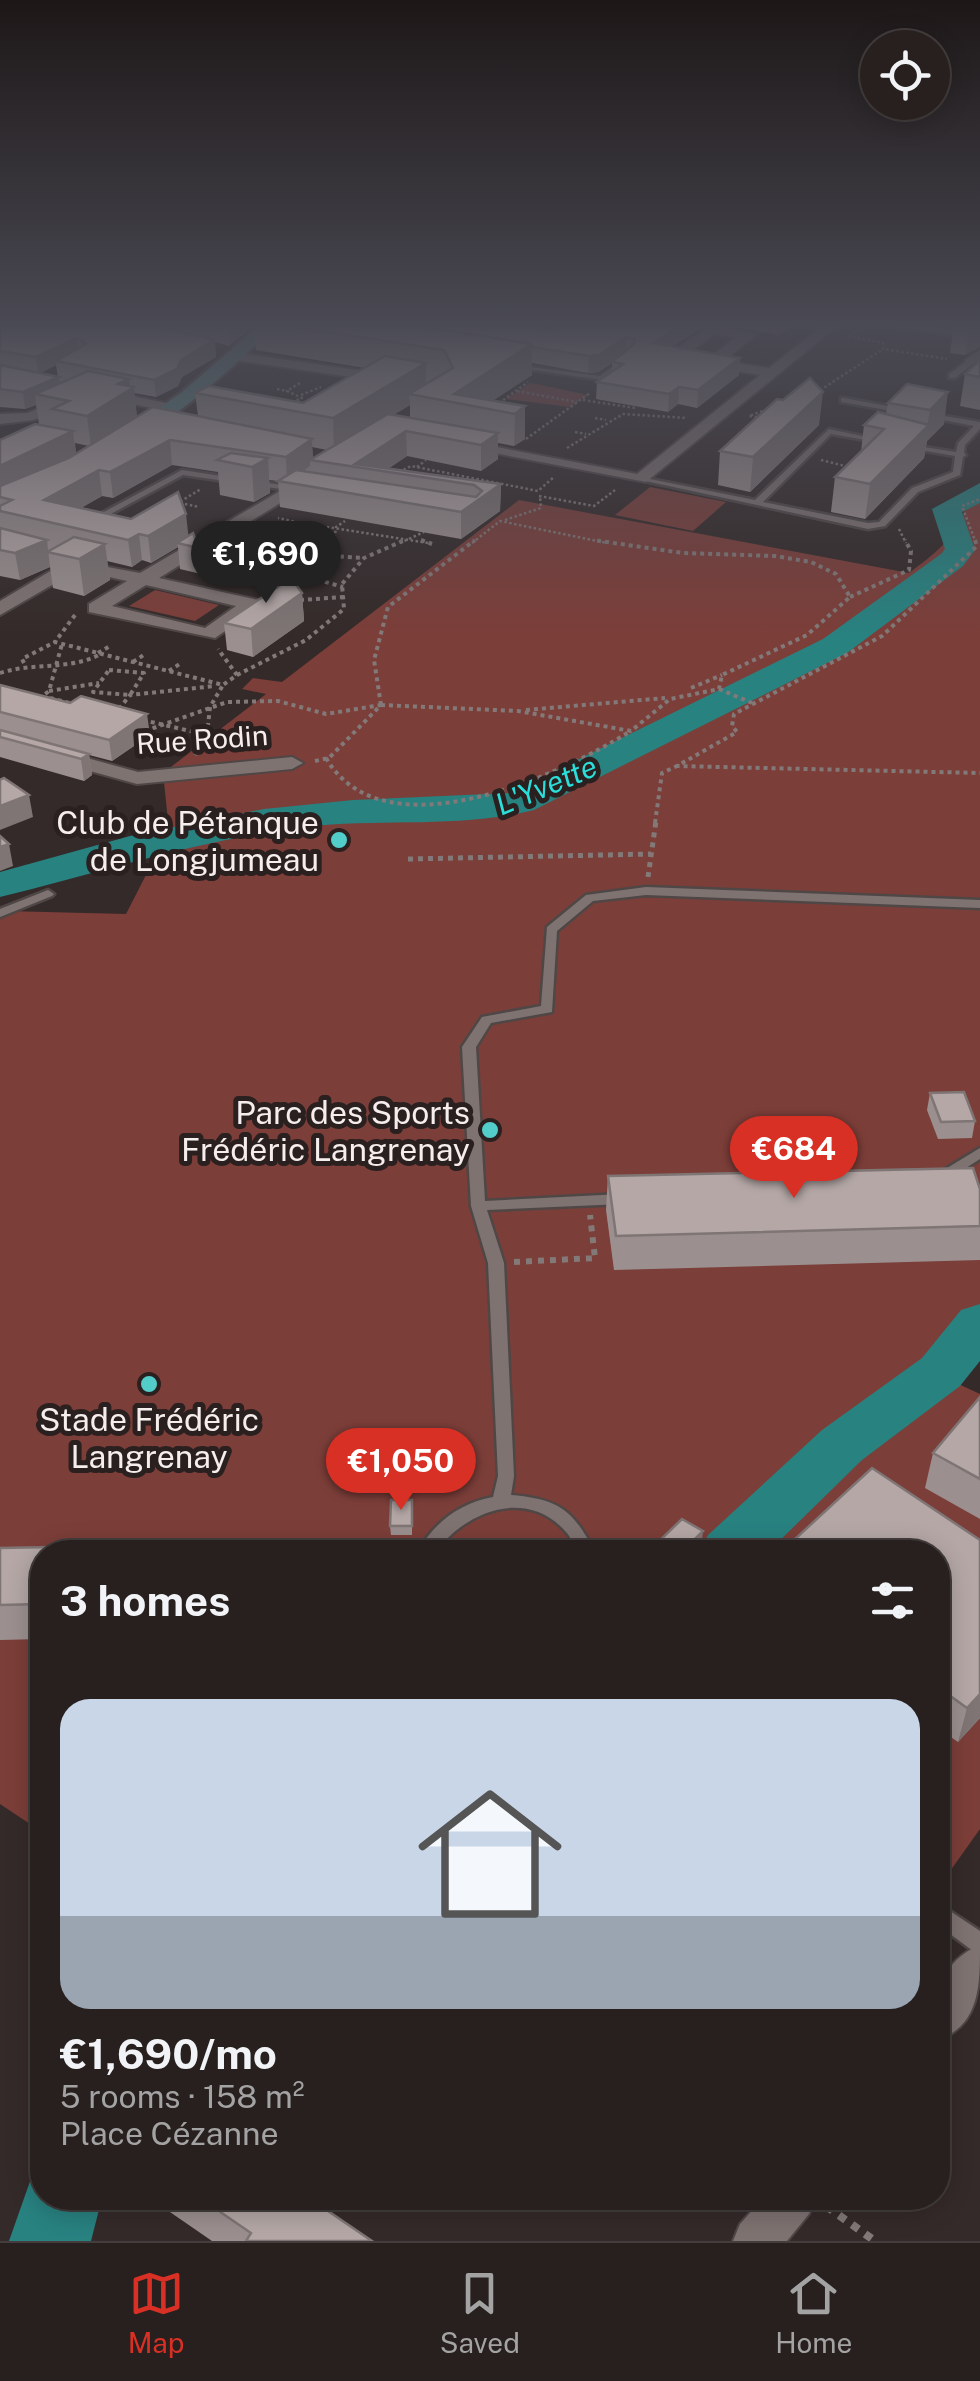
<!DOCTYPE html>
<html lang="en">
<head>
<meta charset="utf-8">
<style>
	body { margin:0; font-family:"Public Sans",sans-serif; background:#332d2c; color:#f1f3f6; height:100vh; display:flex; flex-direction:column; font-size:38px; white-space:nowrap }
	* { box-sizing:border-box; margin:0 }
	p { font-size:32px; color:#a4a3a4 }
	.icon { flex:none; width:55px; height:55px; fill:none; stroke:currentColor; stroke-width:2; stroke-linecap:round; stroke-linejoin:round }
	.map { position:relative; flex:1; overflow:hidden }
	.sheet { position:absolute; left:30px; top:1540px; width:920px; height:670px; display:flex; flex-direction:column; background:#27201f; border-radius:40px; box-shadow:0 5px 25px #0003,0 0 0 2px #433e3d }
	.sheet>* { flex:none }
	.buttons { position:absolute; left:860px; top:30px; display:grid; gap:20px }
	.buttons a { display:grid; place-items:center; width:90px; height:90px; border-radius:50%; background:#27201f; box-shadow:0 5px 25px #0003,0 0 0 2px #433e3d; font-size:50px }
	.price { position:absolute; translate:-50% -85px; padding:0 22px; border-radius:35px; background:#d93025; color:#fff; font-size:32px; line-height:65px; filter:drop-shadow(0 2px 5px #0008) }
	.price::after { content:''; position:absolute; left:50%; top:60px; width:30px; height:22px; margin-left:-15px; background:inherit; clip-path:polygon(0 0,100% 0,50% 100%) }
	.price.active { background:#222; color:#fff }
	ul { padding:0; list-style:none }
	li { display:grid; align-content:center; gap:20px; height:530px; padding:0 30px }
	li+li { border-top:2px solid #433e3d }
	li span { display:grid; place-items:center; height:310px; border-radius:30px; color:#555 }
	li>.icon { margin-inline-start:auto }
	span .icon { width:180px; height:180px; fill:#fffc; stroke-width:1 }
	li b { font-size:42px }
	h2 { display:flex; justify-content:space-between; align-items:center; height:120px; padding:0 30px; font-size:42px }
	.tabs { display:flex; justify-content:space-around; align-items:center; height:140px; border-top:2px solid #433e3d; background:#27201f; font-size:28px; color:#a4a3a4 }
	.tabs a { display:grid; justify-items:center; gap:5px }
	.tabs .active { color:#d93025 }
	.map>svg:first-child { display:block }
	.green { fill:#7c3e39 }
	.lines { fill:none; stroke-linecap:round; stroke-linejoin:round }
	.river { fill:#288280; fill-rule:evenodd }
	.lane-casing { stroke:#4f4746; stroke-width:5 }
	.street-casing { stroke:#4f4746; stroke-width:4 }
	.secondary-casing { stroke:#4f4746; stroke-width:5 }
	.path-far4 { stroke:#827978; stroke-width:2.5; stroke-dasharray:2.5 2.5; stroke-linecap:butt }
	.path-far3 { stroke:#827978; stroke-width:4; stroke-dasharray:4 4; stroke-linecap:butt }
	.path-far2 { stroke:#827978; stroke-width:5; stroke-dasharray:5 5; stroke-linecap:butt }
	.path-far1 { stroke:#827978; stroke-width:6; stroke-dasharray:6 6; stroke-linecap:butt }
	.path { stroke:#827978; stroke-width:8; stroke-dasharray:8 8; stroke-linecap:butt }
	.lane { fill:#7f7372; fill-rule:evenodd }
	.street { fill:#7f7372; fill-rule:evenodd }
	.secondary { fill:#598685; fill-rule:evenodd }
	.wall { fill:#9b908f; fill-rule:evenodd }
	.shaded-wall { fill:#7e7574 }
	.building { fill:#b4a7a6; stroke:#7e7574; stroke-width:2.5 }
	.poi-dot { fill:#53cdca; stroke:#2a201f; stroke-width:4 }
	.labels { text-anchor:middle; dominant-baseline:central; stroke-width:10; stroke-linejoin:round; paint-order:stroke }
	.far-street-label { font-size:28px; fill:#f5eeed; stroke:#2a201f }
	.far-water-label { font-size:30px; font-style:italic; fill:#2bdeda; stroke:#2a201f }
	.poi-label { font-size:32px; fill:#f5eeed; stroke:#2a201f; text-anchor:end }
</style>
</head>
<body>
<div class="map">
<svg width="980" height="2241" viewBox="0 0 980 2241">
	<rect width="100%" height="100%" fill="#342a29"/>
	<!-- green -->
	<g class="green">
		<path d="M530 383 537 384 588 395 570 407 506 399Z"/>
		<path d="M650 487 726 502 693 531 615 515Z"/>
		<path d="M980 497V1343L952 1381 980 1394V1829L938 1888V1552H42V1832L0 1804V917L6 911 126 914 169 830 163 773 266 694 242 689 253 678 282 682 519 500 909 573C937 552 958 537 967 501Z"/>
		<path d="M155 590 219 605 195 621 129 606Z"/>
	</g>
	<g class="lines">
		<!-- river -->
		<g class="river">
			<path d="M980 483V503L962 512 975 550 963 566 847 653 534 810C459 829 382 818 306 827 200 839 102 872 0 897V872L130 836 264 809 353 800 510 793 823 639 941 554 945 549 932 509Z"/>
			<path d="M980 1304V1361L960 1386 862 1460 768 1552H699L708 1535 822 1430 922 1358 961 1310Z"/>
			<path d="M42 2166V2198H102L91 2241H9L34 2170Z"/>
		</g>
		<!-- lane casing -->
		<g class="lane-casing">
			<g id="lane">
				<path d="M627 356 629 359 602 380 512 367 516 365 600 376Z"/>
				<path d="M967 361 974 363 955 378H949V374Z"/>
				<path d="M844 398 904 409 908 411 904 413 841 402V398Z"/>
				<path d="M927 413 980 422V429L965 445 964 453 966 455 963 457 960 475 918 492 885 526 868 529 636 479 640 477 755 500 829 429 881 440 877 442 831 434 763 502 868 523 879 522 912 488 953 472 955 456 908 448 904 446 905 444 956 452 958 443 974 426 927 417Z"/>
				<path d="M182 470 295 487 299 489 295 491 183 475 94 523 87 521Z"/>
				<path d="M646 887 980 900V908L646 895 593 901 557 931 552 1012 491 1023 476 1047 485 1201 622 1194 629 1199 622 1204 487 1210 504 1263 514 1476 511 1495C559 1499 573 1510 595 1552H577C574 1546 571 1537 566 1532 527 1487 465 1511 436 1552H418C433 1523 460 1503 493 1497L498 1476 488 1263 471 1206 462 1047 482 1017 541 1006 547 927 586 895Z"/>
				<path d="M48 890 54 894 52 896 0 917V909Z"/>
				<path d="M980 1148V1159L944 1182H934L932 1179 934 1176Z"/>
				<path d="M938 1903 980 1931V1954L973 1951 938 1925Z"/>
			</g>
		</g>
		<!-- street casing -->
		<g class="street-casing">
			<g id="street">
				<path d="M826 323H841L646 482 452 445 460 440 637 474 760 375 673 361 668 354 712 325 756 335 723 361 769 368ZM715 334 737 337 709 358 685 355Z"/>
				<path d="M891 323 980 332V340L898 327Z"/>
				<path d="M980 350V361L965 366V360Z"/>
				<path d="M231 352 393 375 400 379 393 383 226 359Z"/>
				<path d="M100 389 175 405 177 408 170 412 95 396V390Z"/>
				<path d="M71 396 78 400 76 403 34 420 0 424V414L27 413Z"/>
				<path d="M292 484 300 489 298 492 159 578 258 600V608L215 638 89 612V604L127 581 78 570 0 615V601L69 560 140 573ZM146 585 236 606 205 628 112 606Z"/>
				<path d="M0 734 138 772 292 757 303 763 292 769 137 784 0 746Z"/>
				<path d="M980 1945C980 1985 980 2025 938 2040 938 1999 935 1964 980 1945Z"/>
				<path d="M763 2198H816L809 2214 787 2241H733L740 2224Z"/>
			</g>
		</g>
		<!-- secondary casing -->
		<g class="secondary-casing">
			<path id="secondary" d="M262 323H277C257 346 156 440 129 437V429L182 392Z"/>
		</g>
		<!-- path-far4 -->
		<g class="path-far4">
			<path d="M860 323 856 327 862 328"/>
			<path d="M848 336 883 343V349L947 359"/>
			<path d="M277 389 287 391"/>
			<path d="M517 391 577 402"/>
			<path d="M816 393 883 349"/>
			<path d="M301 395 321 387"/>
			<path d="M583 400 635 408"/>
			<path d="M292 402 302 398 287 391 300 383"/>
			<path d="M495 406 528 382"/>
			<path d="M595 418 606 420"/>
			<path d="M762 418 749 416 768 409"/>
			<path d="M575 432 586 434"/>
			<path d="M526 439 590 393"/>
			<path d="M567 448 623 414 687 418"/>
			<path d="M821 460 849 467"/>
			<path d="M417 467 426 460"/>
			<path d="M399 472 411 466 538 491 554 477"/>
			<path d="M539 496 594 506 615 490"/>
			<path d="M180 503 199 507"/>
			<path d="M176 504 201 489"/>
			<path d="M505 520 541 508 540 497"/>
			<path d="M302 523 428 543"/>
			<path d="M899 529 906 543"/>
			<path d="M247 543 301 523 278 518"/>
			<path d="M334 543 336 527 345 521"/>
			<path d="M400 543 424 532"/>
			<path d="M472 543 500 521 607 543"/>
			<path d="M976 543 962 506 980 499"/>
		</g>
		<!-- path-far3 -->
		<g class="path-far3">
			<path d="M334 540 332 556 364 558"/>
			<path d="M421 540 432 544"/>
			<path d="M975 540 977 546 882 636 734 714 732 726 737 732 677 766 980 773"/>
			<path d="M243 544 254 540"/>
			<path d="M225 553 343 587"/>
			<path d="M269 575 280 569"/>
			<path d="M850 597 909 570 911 551 905 540"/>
			<path d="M300 600 344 597"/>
			<path d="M75 615 55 642 223 685 237 675 218 649"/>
			<path d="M98 653 110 646"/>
			<path d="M133 662 145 654"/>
			<path d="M24 663 22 659 55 642"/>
			<path d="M109 670 144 673 130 695 93 692Z"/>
			<path d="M169 671 181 663"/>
			<path d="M0 673C34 662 68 671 101 654"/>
			<path d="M237 675 306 640 344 609 342 584 364 558 405 540"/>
			<path d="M691 688 722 675"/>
			<path d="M719 689 752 703"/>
			<path d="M49 691 99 683"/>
			<path d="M50 698 74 704"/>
			<path d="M39 699 49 691 62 644"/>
			<path d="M381 705 518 711 631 731 670 699 719 689 722 675 807 635 850 597 836 574 811 562 775 556 683 553 593 540"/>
			<path d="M381 705 374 660 388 607 475 540"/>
			<path d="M119 709 130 695 215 686"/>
			<path d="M526 710 665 698"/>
			<path d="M143 720 207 735 195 755"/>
			<path d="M145 731 227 702 278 701 326 714 381 705"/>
			<path d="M207 735 210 707 223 685"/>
			<path d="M326 758C383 856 559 776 629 732"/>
			<path d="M315 761 329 758 381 705"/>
			<path d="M655 823 662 773 677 766"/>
		</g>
		<!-- path-far2 -->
		<g class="path-far2">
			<path d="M408 859 651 854"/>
			<path d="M648 877 656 821"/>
		</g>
		<!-- path-far1 -->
		<path class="path-far1" d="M514 1262 595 1258 590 1215"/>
		<!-- path -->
		<path class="path" d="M826 2206 875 2241"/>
		<!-- lane -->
		<use href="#lane" class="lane"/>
		<!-- street -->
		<use href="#street" class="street"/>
		<!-- secondary -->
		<use href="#secondary" class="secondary"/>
	</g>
	<!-- wall -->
	<g class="wall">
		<path d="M0 323H506L551 330 709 323 673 346 740 358 739 375 697 408 678 404 668 412 596 399 597 382 612 371V363L599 372 588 373 532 363V375L493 400 525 406V439L514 446 498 443V459L481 471 407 456 389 468 501 484 500 511 461 539 280 507 278 481 269 480 270 493 254 502 220 495 218 472 172 465 113 498 102 496 81 508 188 536 199 548 201 574 180 569 178 547 151 563 142 560 132 567 107 561 110 580 84 596 53 588 50 567 20 580 0 576V440L39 424 36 405 25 409 0 407ZM254 325 256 350 365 368 303 403 195 393 198 416 137 417 134 393 156 397 178 386 182 377 216 357 215 342 229 346ZM56 365 58 377 40 373ZM410 405V418L393 415ZM75 443 89 446 76 454ZM312 447 327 450 313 458Z"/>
		<path d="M714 323H795L779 335Z"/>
		<path d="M954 323H980V347L965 355 950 353Z"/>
		<path d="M980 360V410L960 406 965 374Z"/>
		<path d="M907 384 944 424 927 441 924 458 865 519 831 512 835 477 861 452 864 425 886 414 888 403Z"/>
		<path d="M783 400 819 425 750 492 718 485 720 451Z"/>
		<path d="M302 593 304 621 253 657 227 650 224 623Z"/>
		<path d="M0 685 150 735 112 761 89 755 92 775 84 781 0 757Z"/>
		<path d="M930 1093 975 1121 972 1138 938 1139 927 1110Z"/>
		<path d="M608 1176 980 1189V1260L614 1270 606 1210Z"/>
		<path d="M980 1397V1519L925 1488 933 1453Z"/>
		<path d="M412 1500V1535H391L390 1526Z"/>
		<path d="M156 1545 158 1552H42V1639L0 1640V1548Z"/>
		<path d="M938 1552 980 1718 958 1742 938 1728Z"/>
		<path d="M164 2198H309L372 2241H212L167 2210Z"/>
	</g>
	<!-- shaded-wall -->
	<g class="shaded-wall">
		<path d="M236 323H254V325L229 346 228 329Z"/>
		<path d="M684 323H709L652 360 653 343Z"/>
		<path d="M780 323H795L779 335Z"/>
		<path d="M970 323H980V347L965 355Z"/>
		<path d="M626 337V353L599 372 588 373 589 356Z"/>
		<path d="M77 338 79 354 56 361V365L38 374 36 357Z"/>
		<path d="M214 340 216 357 182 377 178 386 156 397 154 380 181 360Z"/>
		<path d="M532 344V375L482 408 454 394Z"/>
		<path d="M740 358 739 375 697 408 698 390Z"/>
		<path d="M426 363V394H409L410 405 334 451 333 418Z"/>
		<path d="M59 377 61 394H35L36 405 25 409 23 392Z"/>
		<path d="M129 379 130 389 134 387 137 417 91 447 87 416 118 384Z"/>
		<path d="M679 387 678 404 668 412 669 394Z"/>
		<path d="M823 392 819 425 750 492 753 457Z"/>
		<path d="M948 392 944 424 927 441 924 458 865 519 870 484 927 426 930 410Z"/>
		<path d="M525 406V439L514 446 515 414Z"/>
		<path d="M73 431 76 456 0 494V466Z"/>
		<path d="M406 431 407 456 385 471 355 464Z"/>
		<path d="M498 433V459L481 471V445Z"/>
		<path d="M312 439 313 460H310V466L287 482 286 457Z"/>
		<path d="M170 440 172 465 113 498 110 472Z"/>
		<path d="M268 458 270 493 254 502 252 467Z"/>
		<path d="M99 470 102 496 53 523 44 500Z"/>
		<path d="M501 484 500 511 461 539V512Z"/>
		<path d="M186 514 189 541 177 543 178 547 151 563 148 536Z"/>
		<path d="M139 534 142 560 132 567 128 540Z"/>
		<path d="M47 540 50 567 20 580 15 553Z"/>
		<path d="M105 544 110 580 84 596 79 559Z"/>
		<path d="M302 593 304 621 253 657 251 629Z"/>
		<path d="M147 714 150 735 112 761 109 740Z"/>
		<path d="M89 754 92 775 84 781 81 759Z"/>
		<path d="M29 795 33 817 0 830V806Z"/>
		<path d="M9 844 13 866 0 871V847Z"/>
		<path d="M703 1531 702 1540 690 1552H682Z"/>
		<path d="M980 1694V1718L958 1742 967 1708Z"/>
	</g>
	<!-- building -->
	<g class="building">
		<path d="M0 323H146L214 340 181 360 177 369 154 380 56 361 86 344 77 338 36 357 0 351Z"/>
		<path d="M201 323H236L228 329Z"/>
		<path d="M268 323H401L532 344 454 394 525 406 515 414 409 394 453 368 444 350Z"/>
		<path d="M401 323H506L551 330 563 323H684L653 343 740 358 698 390 679 387 669 394 597 382 623 364 612 362 634 344 635 339 626 337 599 355 589 356 532 347V344Z"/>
		<path d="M385 356 426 363 333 418 195 393 209 386 303 403Z"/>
		<path d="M980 360V377L965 374Z"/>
		<path d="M0 365 59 377 23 392 0 389Z"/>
		<path d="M88 371 129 379 118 384 134 387 87 416 52 409 69 401 35 394Z"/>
		<path d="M810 378 823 392 753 457 720 451 777 399 783 400Z"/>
		<path d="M907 384 948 392 930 410 888 403Z"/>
		<path d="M153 407 312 439 286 457 170 440 110 472 99 470 44 500 131 519 178 492 186 514 148 536 139 534 128 540 0 511V506L12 500 0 497V486L69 458Z"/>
		<path d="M878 412 929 425 870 484 835 477 884 429 864 425Z"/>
		<path d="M388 414 498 433 481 445 406 431 355 464 501 484 461 512 278 481 296 470 476 497 482 491 474 485 310 460Z"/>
		<path d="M35 424 73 431 0 466V440Z"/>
		<path d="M231 453 268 458 252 467 217 460Z"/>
		<path d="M0 528 47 540 15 553 0 550Z"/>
		<path d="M193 533 199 548 177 543Z"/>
		<path d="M74 537 105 544 79 559 47 552Z"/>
		<path d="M291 578 302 593 251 629 224 623Z"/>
		<path d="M0 685 70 703 81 696 147 714 109 740 0 712Z"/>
		<path d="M0 730 89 754 81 759 0 737Z"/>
		<path d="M4 778 29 795 0 806V780Z"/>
		<path d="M0 836 9 844 0 847Z"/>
		<path d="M964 1092 975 1121 941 1122 930 1093Z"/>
		<path d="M973 1168 980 1189V1226L616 1236 608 1176Z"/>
		<path d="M980 1397V1479L933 1453Z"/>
		<path d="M872 1468 980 1540V1694L967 1708 938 1687V1552H781Z"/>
		<path d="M391 1500H412V1526H390Z"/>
		<path d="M682 1519 703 1531 682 1552H656L651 1549Z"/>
		<path d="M156 1545 155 1552H42V1604L0 1605V1548Z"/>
		<path d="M200 2198H309L372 2241H246L251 2233Z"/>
	</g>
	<!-- sky -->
	<linearGradient id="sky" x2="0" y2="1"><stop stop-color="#1d1717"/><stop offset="0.51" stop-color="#4a4a54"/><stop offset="1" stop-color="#4a4a54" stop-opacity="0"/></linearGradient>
	<rect width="980" height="636" fill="url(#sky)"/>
	<!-- markers -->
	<g class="poi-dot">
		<circle cx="339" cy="840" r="10"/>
		<circle cx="490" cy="1130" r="10"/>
		<circle cx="149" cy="1384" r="10"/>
	</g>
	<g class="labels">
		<!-- far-street labels -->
		<g class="far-street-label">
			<text transform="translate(202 739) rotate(-4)">Rue Rodin</text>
		</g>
		<!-- far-water labels -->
		<g class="far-water-label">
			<text transform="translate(546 785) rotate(-23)">L'Yvette</text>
		</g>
		<!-- poi labels -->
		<g class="poi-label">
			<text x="319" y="822">Club de Pétanque<tspan x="319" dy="37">de Longjumeau</tspan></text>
			<text x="470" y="1112">Parc des Sports<tspan x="470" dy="37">Frédéric Langrenay</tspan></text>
			<text x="149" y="1419" text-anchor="middle">Stade Frédéric<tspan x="149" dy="37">Langrenay</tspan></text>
		</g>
	</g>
</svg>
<div class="buttons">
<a><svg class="icon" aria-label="locate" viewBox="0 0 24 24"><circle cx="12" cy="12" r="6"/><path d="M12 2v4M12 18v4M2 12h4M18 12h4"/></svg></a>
</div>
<b class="price active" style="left:266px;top:606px">€1,690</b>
<b class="price" style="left:794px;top:1201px">€684</b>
<b class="price" style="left:401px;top:1513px">€1,050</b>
<section class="sheet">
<h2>3 homes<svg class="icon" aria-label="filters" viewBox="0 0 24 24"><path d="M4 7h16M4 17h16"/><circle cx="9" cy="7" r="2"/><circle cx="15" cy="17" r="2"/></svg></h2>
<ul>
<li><span style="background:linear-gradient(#c9d6e8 70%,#9aa5b1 0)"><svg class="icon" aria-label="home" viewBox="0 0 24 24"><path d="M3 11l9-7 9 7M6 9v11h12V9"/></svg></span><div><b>€1,690/mo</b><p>5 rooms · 158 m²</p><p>Place Cézanne</p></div></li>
</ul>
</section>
</div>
<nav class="tabs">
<a class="active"><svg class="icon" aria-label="map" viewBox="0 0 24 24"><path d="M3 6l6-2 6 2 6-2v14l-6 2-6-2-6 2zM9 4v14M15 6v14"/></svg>Map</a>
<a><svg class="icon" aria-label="saved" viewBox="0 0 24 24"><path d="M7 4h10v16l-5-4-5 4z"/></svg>Saved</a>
<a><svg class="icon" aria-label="home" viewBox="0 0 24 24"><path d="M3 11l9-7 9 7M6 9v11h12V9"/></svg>Home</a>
</nav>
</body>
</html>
